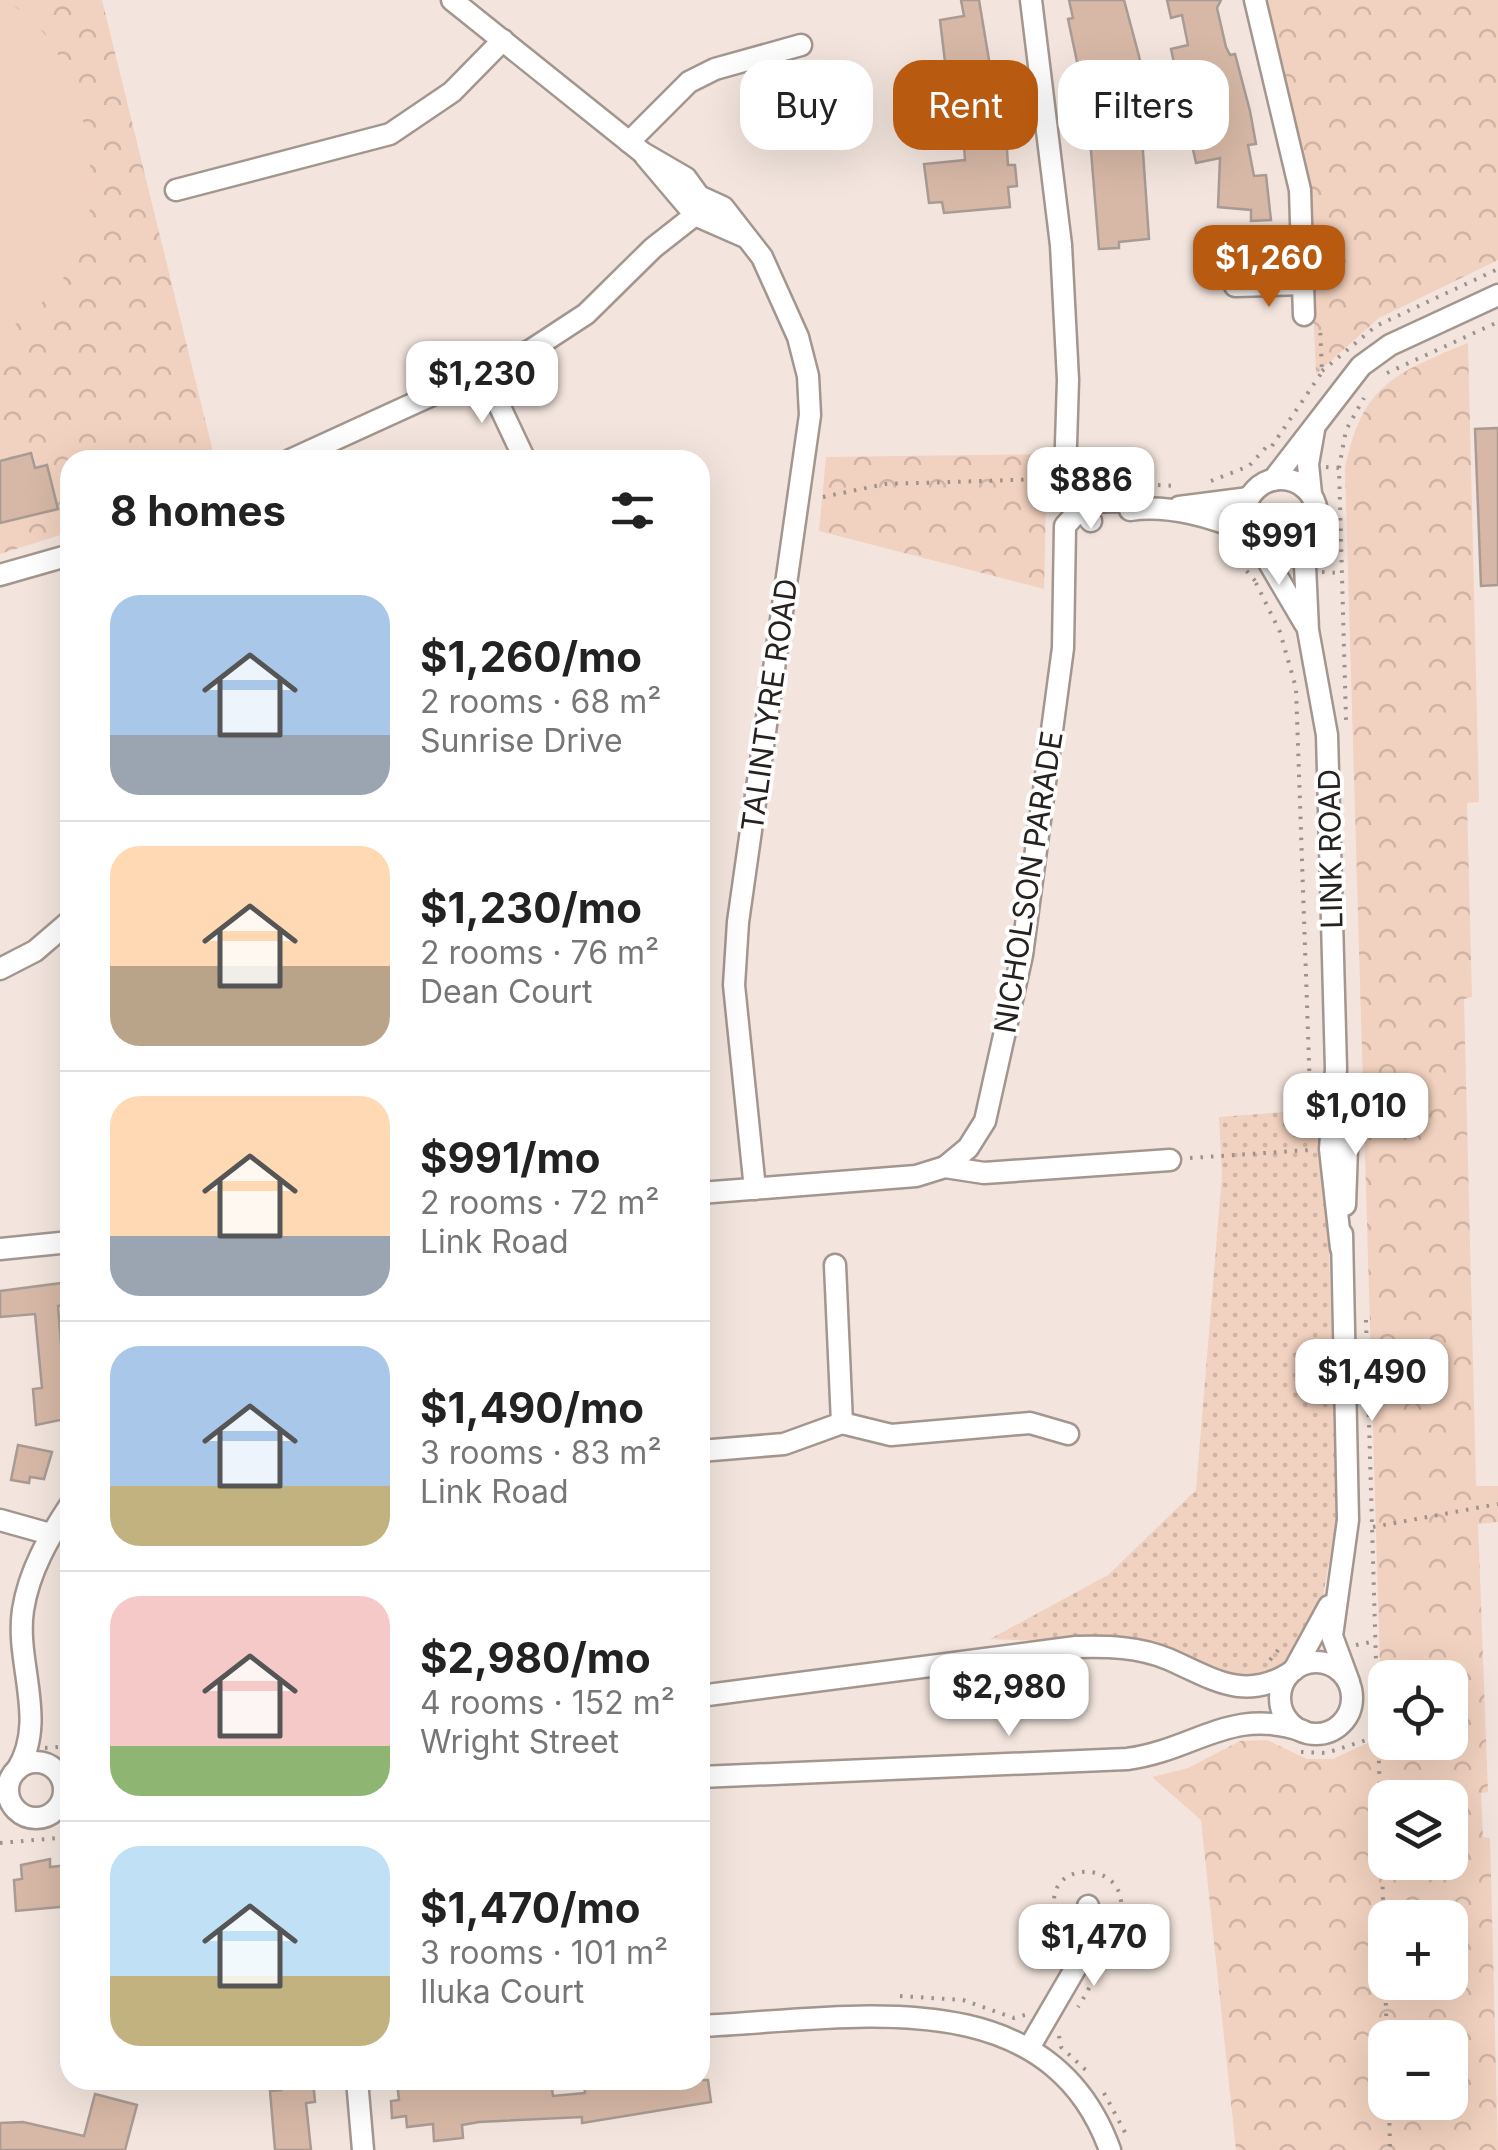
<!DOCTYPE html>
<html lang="en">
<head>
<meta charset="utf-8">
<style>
	body { margin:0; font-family:Inter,sans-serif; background:#f2f2f2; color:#222; height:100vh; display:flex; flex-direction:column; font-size:38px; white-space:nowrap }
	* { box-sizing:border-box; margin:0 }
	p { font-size:32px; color:#767676 }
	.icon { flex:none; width:55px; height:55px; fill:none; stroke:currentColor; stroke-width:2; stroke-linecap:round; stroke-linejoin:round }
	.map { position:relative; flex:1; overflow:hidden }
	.panel { position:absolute; left:60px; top:450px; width:650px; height:1640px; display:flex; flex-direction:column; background:#fff; border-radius:30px; box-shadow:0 10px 40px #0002 }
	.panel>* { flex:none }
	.banner { position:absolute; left:740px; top:60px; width:608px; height:90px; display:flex; gap:20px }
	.tools { position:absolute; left:1368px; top:1660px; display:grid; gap:20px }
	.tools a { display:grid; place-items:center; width:100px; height:100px; border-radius:20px; background:#fff; box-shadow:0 10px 40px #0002; font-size:50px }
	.price { position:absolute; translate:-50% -85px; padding:0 22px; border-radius:20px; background:#fff; color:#222; font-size:32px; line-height:65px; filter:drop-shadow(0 2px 5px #0008) }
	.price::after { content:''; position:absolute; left:50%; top:60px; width:30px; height:22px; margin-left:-15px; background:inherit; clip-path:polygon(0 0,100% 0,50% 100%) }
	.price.selected { background:#b85a0f; color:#fff }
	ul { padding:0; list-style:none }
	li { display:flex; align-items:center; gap:30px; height:250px; padding:0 50px }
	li+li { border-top:2px solid #e0e0e0 }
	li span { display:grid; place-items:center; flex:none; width:280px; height:200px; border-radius:30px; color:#555 }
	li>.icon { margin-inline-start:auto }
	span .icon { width:120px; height:120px; fill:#fffc; stroke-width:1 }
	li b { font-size:42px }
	h2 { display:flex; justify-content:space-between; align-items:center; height:120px; padding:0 50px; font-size:42px }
	.chip { padding:0 35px; border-radius:30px; background:#fff; box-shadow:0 10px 40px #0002; font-size:35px; line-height:90px }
	.chip.selected { background:#b85a0f; color:#fff }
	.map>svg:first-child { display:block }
	.grass { fill:url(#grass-dots) }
	.forest { fill:url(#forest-crowns); fill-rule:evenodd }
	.pitch { fill:#f1d1bf }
	.building { fill:#d7b8a6; stroke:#a89b94; stroke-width:2.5 }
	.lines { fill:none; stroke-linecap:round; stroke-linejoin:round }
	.minor-casing { stroke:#a3968f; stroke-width:25 }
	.path { stroke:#9c928c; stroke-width:4; stroke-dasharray:2.5 8; stroke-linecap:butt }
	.minor { stroke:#fff; stroke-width:20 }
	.labels { text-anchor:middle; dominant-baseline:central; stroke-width:8; stroke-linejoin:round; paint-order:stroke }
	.street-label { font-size:30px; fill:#27221f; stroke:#fff }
</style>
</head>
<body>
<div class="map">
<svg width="1498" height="2150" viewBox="0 0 1498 2150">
	<defs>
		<pattern id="grass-dots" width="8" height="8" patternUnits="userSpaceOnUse" patternTransform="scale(2.5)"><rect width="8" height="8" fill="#f1d1bf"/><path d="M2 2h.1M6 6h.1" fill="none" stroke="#cfb3a4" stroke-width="1.8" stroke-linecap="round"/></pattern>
		<pattern id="forest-crowns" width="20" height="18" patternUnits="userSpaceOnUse" patternTransform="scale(2.5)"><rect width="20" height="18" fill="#f1d1bf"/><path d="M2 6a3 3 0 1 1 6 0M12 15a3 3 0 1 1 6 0" fill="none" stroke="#cfb3a4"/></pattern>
	</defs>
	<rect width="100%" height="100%" fill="#f3e5dd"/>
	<!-- grass -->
	<path class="grass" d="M1324 1109 1338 1511 1323 1596 1298 1647 1276 1671 1253 1677 1210 1668 1150 1644 990 1639 1108 1575 1196 1490 1222 1175 1219 1117Z"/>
	<!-- forest -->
	<g class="forest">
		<path d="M0 0H102L215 460H70V532L0 554Z"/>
		<path d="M1264 0H1498V260L1379 318 1316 374 1308 189Z"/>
		<path d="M1468 343 1479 802 1467 803 1472 997 1464 999 1476 1486H1498V1522L1478 1524 1488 1792 1481 1793 1483 1837 1490 1838 1498 2150H1236L1201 1820 1152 1777 1188 1768 1240 1741 1267 1740 1307 1759H1333L1382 1736 1345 469C1362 385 1393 374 1468 343ZM1385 1678H1450V1742H1385ZM1385 1798H1450V1862H1385ZM1385 1918H1450V1982H1385ZM1385 2038H1450V2102H1385Z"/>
		<path d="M1047 454 1044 589 819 531 826 457Z"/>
	</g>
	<!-- pitch -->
	<path class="pitch" d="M0 0C75 26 106 169 84 238 70 281 36 312 0 335Z"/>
	<!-- building -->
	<g class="building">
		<path d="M961 0H979L999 120 1005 119 1008 165H1015L1017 186 1008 187 1010 207 944 213 942 202 929 203 924 164 965 160 961 102 950 104 940 20 964 16Z"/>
		<path d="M1069 0H1124L1139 56 1146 93 1139 94 1149 239 1119 242V248L1099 249 1088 114 1068 19 1073 18Z"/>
		<path d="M1167 0H1221L1217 8 1226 47 1230 55 1235 54 1250 111 1256 144 1248 145 1254 176 1266 175 1271 220 1251 221V210L1218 207 1220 158 1196 163 1171 49 1188 45 1182 15 1171 18Z"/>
		<path d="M1498 428V585L1481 586 1475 429Z"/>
		<path d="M31 453 35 468 47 465 58 509 0 523V461Z"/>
		<path d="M69 1282 70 1305 58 1306 61 1344 69 1343 70 1418 36 1425 33 1389 42 1388 35 1314 0 1317V1291Z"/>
		<path d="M18 1445 52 1452 44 1479 30 1477 29 1483 11 1480Z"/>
		<path d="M50 1859V1867L70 1865V1906L16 1911 14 1880 22 1879 21 1865Z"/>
		<path d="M280 2080H313L315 2102 306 2103 311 2150H275L270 2091 281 2090Z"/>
		<path d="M409 2080H541L551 2082 553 2096 585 2093 584 2084 590 2080H708L711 2102 582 2123V2117L479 2122 462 2125 463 2138 434 2141 433 2124 407 2127 406 2116 392 2118 391 2101 399 2100 397 2082Z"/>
		<path d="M95 2094 137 2105 125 2150H0V2123L23 2122 84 2136Z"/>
	</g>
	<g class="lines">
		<!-- minor casing -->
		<g class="minor-casing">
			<g id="minor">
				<path d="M452 0 643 153 686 178 699 196 723 207 762 257 798 337 808 376 810 415 738 922 734 985 755 1189"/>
				<path d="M1031 0 1061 245 1068 380 1065 476 1073 498 1091 521"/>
				<path d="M1255 0 1300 190 1304 315"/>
				<path d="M629 142 689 82 715 69 801 45"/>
				<path d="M645 156 695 215 743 236"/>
				<path d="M176 190 390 134 452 92 503 40"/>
				<path d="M1235 286 1303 284"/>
				<path d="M483 371 525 460"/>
				<path d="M290 460 531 350 586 314 653 248 695 215 699 196"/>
				<circle cx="1281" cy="515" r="36"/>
				<path d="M1273 480 1361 366 1390 345 1498 295"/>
				<path d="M1311 494 1308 464 1314 430"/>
				<path d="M1179 507 1249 498"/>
				<path d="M1130 510C1168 504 1214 517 1249 533"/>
				<path d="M1258 544 1305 624"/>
				<path d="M1304 544 1308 630 1327 735 1336 1069 1330 1149 1341 1248"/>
				<path d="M0 575 70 555"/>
				<path d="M0 969 35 951 70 921"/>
				<path d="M1341 1099 1347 1148 1345 1205"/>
				<path d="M945 1167 968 1148 985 1121 1022 955 1063 648 1065 526 1081 508 1092 502 1118 501 1142 508"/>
				<path d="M700 1193 916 1176 945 1167 984 1173 1170 1160"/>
				<path d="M1342 1234 1348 1520 1332 1636 1349 1682"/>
				<path d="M0 1249 70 1242"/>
				<path d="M842 1423 891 1435 1030 1423 1068 1434"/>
				<path d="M700 1451 784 1444 842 1423 835 1265"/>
				<path d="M0 1520 50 1534"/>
				<circle cx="1316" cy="1698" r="36"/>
				<path d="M1294 1670 1329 1606"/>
				<path d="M700 1696 1076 1647C1108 1646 1139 1647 1168 1659 1212 1678 1243 1702 1290 1673"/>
				<circle cx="36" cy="1790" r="28"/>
				<path d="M17 1770C48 1721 15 1663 23 1610 29 1571 49 1537 70 1505"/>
				<path d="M700 1777 1127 1759C1195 1750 1231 1706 1303 1731"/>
				<path d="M700 2026C845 2020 1047 1975 1110 2150"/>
				<path d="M1029 2048 1082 1957 1088 1906"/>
				<path d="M357 2080 363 2150"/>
			</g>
		</g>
		<!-- path -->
		<g class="path">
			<path d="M1322 371 1376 326 1498 269"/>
			<path d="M1387 373 1498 322"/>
			<path d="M1272 446 1322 372 1320 325"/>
			<path d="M1326 467 1339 468 1346 720"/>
			<path d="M1339 468 1346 430 1364 398"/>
			<path d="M1087 472 1098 483"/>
			<path d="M1211 481 1249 466 1269 444"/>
			<path d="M1137 484 1178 486"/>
			<path d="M823 497 885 484 1047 479"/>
			<path d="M1226 547 1257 583"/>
			<path d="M1322 572 1342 573"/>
			<path d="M1256 583 1280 632 1296 688 1311 1120"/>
			<path d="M1190 1158 1310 1150"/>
			<path d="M1366 1320 1385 1969"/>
			<path d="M1373 1527 1498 1504"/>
			<path d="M1356 1645 1376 1641"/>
			<path d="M1270 1660 1283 1644"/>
			<path d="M45 1748 70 1746"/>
			<path d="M1301 1752 1326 1753 1379 1736"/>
			<path d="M0 1843 70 1837"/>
			<path d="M1064 1939C1062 1927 1054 1913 1054 1901 1054 1862 1117 1862 1121 1901 1123 1922 1091 1988 1078 2007"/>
			<path d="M1385 1982 1387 2038"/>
			<path d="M900 1996 963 2000 1014 2018 1025 2015"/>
			<path d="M1059 2036 1061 2047 1090 2074"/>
			<path d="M1104 2093 1128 2138"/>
			<path d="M1389 2102 1390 2150"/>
		</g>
		<!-- minor -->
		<use href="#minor" class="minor"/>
	</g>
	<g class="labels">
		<!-- street labels -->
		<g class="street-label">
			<text transform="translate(769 705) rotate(-82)">TALINTYRE ROAD</text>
			<text transform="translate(1330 849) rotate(-91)">LINK ROAD</text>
			<text transform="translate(1028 882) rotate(-81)">NICHOLSON PARADE</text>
		</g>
	</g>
</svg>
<div class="tools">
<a><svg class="icon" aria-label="locate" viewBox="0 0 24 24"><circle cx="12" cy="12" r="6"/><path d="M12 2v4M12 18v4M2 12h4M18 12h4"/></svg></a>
<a><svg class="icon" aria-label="layers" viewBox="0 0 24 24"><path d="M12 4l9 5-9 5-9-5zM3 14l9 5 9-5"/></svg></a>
<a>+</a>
<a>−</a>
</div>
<b class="price selected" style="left:1269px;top:310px">$1,260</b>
<b class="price" style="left:482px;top:426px">$1,230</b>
<b class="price" style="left:1091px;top:532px">$886</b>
<b class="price" style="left:1279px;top:588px">$991</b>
<b class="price" style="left:1356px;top:1158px">$1,010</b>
<b class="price" style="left:1372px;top:1424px">$1,490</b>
<b class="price" style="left:1009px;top:1739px">$2,980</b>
<b class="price" style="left:1094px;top:1989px">$1,470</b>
<div class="banner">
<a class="chip">Buy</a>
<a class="chip selected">Rent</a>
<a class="chip">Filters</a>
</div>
<section class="panel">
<h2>8 homes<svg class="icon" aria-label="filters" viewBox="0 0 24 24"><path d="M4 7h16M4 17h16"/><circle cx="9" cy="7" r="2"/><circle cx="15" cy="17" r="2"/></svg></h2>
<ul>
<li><span style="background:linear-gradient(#a9c7e8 70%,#9aa5b1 0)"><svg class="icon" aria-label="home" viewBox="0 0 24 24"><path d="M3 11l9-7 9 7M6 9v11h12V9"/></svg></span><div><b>$1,260/mo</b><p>2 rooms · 68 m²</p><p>Sunrise Drive</p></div></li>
<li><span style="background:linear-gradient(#ffd9b3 60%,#b9a48a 0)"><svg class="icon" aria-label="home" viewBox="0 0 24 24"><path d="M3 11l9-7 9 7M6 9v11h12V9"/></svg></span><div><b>$1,230/mo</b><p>2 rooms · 76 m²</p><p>Dean Court</p></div></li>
<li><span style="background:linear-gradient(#ffd9b3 70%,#9aa5b1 0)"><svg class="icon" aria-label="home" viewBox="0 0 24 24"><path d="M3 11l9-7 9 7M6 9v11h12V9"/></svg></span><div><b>$991/mo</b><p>2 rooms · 72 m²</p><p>Link Road</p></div></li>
<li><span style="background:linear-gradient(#a9c7e8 70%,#c2b280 0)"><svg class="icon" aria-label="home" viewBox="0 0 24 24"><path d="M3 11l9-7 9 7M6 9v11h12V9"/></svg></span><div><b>$1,490/mo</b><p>3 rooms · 83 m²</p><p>Link Road</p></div></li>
<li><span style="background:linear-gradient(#f6c9c9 75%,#8fb573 0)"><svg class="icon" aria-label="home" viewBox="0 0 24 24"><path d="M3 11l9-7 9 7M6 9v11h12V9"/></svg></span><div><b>$2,980/mo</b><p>4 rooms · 152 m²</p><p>Wright Street</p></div></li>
<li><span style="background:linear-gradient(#bfe0f5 65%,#c2b280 0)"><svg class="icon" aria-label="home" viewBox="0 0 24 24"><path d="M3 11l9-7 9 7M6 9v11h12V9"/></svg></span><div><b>$1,470/mo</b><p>3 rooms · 101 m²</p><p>Iluka Court</p></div></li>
</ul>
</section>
</div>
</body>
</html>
